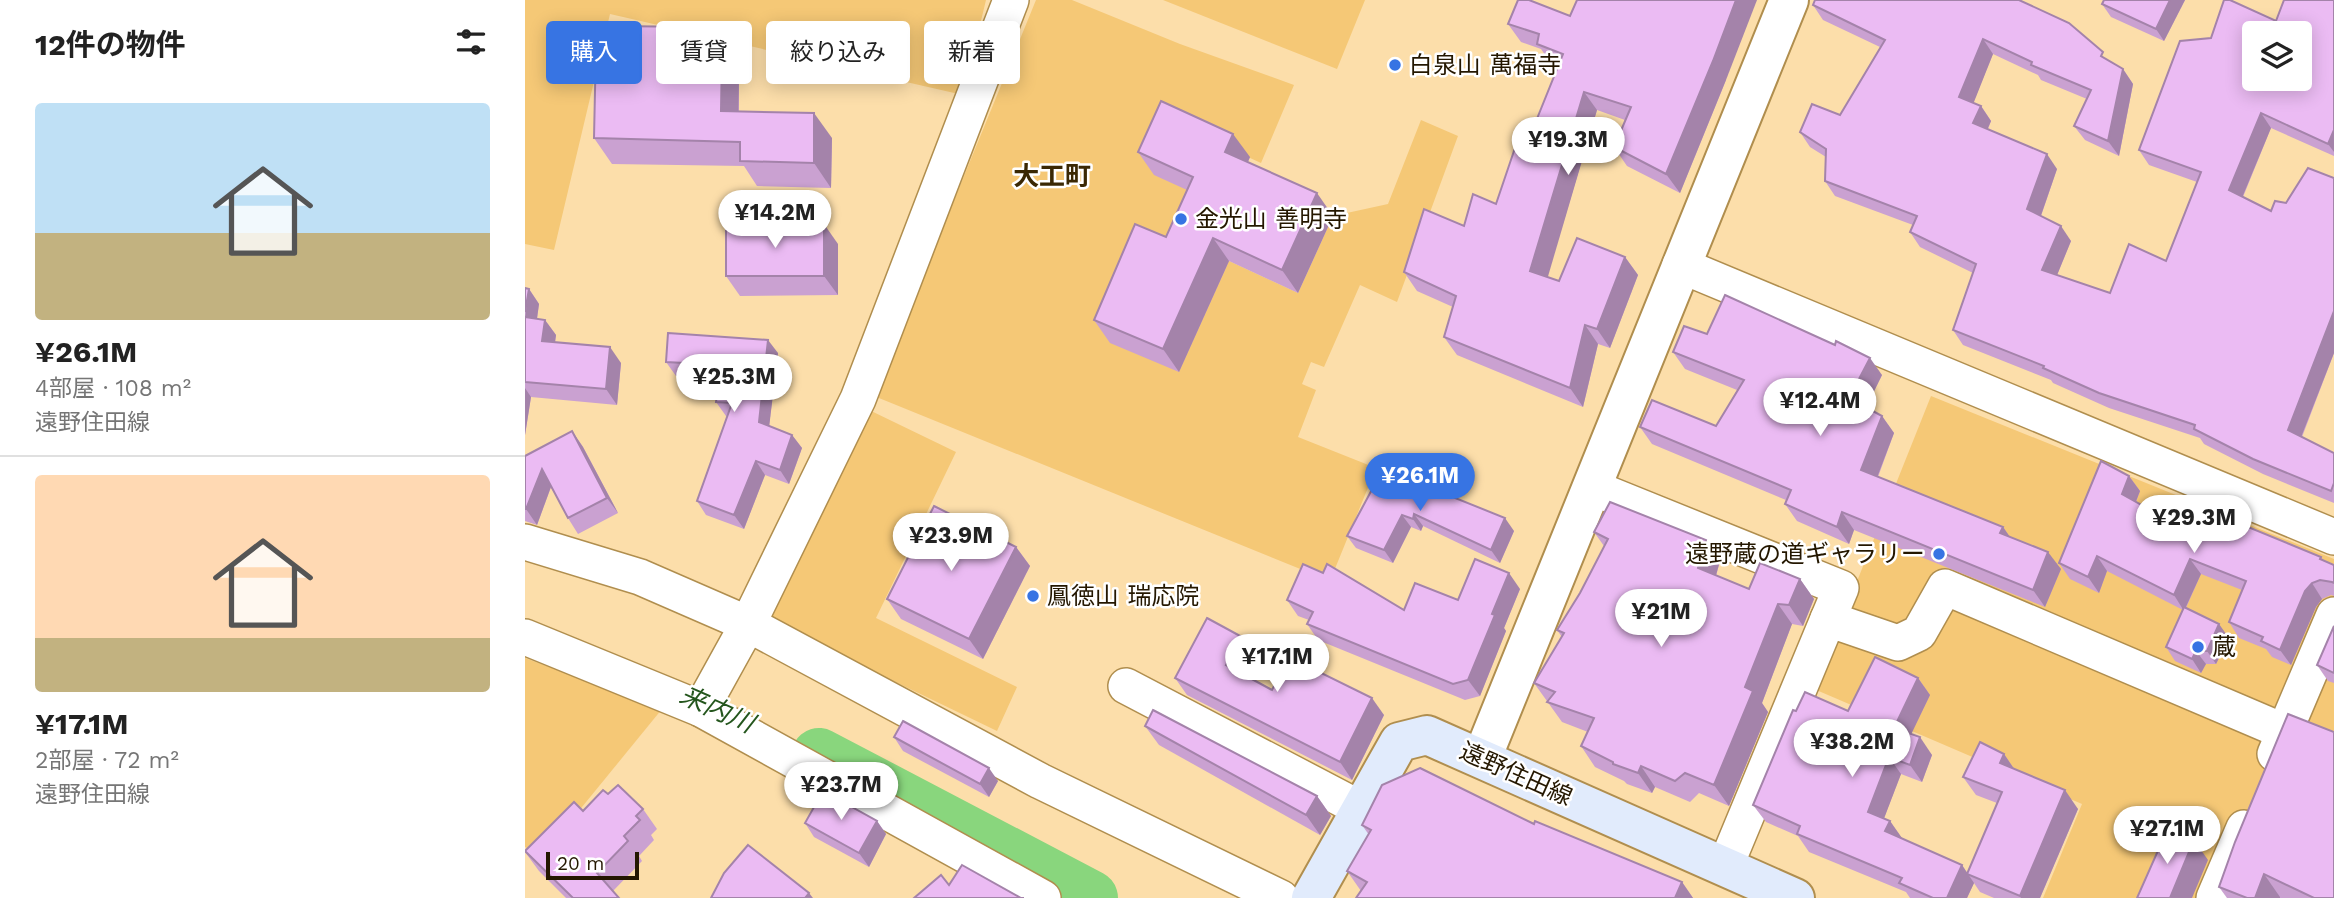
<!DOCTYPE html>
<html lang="ja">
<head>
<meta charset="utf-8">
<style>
	body { margin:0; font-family:"Work Sans","Noto Sans JP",sans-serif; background:#f6f6f6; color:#222; height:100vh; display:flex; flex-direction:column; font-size:26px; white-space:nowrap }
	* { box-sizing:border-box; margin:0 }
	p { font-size:23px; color:#767676 }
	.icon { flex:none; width:38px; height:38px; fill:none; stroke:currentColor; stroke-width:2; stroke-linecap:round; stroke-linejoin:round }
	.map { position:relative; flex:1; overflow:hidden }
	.drawer { display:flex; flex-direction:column; background:#fff; width:525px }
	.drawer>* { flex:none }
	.top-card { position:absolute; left:21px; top:21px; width:665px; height:63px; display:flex; gap:14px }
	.buttons { position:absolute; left:1717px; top:21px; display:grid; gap:14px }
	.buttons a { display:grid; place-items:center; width:70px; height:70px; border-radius:7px; background:#fff; box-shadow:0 4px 18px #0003; font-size:35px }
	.scale { position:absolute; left:21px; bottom:18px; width:93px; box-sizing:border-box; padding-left:7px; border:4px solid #241700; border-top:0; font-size:19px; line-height:24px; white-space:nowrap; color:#241700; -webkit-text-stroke:5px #fff; paint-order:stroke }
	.price { position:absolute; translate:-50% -60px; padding:0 16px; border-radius:24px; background:#fff; color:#222; font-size:23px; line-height:46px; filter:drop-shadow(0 2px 4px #0008) }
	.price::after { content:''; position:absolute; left:50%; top:42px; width:21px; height:16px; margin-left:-10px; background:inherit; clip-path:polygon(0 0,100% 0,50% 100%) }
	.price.current { background:#3774e3; color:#fff }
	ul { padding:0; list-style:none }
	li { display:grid; align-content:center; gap:14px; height:371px; padding:0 35px }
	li+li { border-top:2px solid #e0e0e0 }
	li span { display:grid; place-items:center; height:217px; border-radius:7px; color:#555 }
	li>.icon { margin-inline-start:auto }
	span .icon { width:126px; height:126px; fill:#fffc; stroke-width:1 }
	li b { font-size:30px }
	h2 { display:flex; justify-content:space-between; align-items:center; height:84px; padding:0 35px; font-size:30px }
	.chip { padding:0 24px; border-radius:7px; background:#fff; box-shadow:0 4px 18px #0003; font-size:24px; line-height:63px }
	.chip.current { background:#3774e3; color:#fff }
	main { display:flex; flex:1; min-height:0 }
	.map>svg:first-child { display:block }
	.green { fill:#f5c876 }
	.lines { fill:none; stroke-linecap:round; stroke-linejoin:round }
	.river { stroke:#89d67d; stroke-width:56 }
	.minor-casing { stroke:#b08e4e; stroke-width:38 }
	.tertiary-casing { stroke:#b08e4e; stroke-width:42 }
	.secondary-casing { stroke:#b08e4e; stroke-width:42 }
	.minor { stroke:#fff; stroke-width:35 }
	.tertiary { stroke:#fff; stroke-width:38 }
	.secondary { stroke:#e1ebfc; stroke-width:38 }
	.wall { fill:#caa1d1 }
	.shaded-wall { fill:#a483aa }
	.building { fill:#ebbbf3; stroke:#a483aa; stroke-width:2; fill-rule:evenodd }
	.poi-dot { fill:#3774e3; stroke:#fff; stroke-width:2.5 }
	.labels { text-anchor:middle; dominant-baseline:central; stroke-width:5; stroke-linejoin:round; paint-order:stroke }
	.poi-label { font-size:24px; fill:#241700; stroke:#fff; text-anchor:start }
	.street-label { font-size:24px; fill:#241700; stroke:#fff }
	.neighbourhood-label { font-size:26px; font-weight:bold; fill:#3a2804; stroke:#fff }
	.water-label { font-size:26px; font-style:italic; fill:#24561d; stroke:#fff }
</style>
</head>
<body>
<main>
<section class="drawer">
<h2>12件の物件<svg class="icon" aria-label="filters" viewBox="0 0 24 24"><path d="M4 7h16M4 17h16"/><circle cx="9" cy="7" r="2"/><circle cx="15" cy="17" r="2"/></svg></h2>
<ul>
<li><span style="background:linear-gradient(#bfe0f5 60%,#c2b280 0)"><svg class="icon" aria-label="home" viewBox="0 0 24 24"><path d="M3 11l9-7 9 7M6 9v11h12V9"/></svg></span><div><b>¥26.1M</b><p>4部屋 · 108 m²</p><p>遠野住田線</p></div></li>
<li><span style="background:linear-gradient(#ffd9b3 75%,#c2b280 0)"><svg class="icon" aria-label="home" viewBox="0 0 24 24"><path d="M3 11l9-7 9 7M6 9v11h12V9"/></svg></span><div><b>¥17.1M</b><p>2部屋 · 72 m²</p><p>遠野住田線</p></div></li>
</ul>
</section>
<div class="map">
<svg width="1809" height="898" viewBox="0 0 1809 898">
	<rect width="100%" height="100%" fill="#fcdeaa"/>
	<!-- green -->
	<g class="green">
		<path d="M0 0H461L438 95 85 14 29 250 0 244Z"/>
		<path d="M511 0H547L655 44 769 85 736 163 653 125 630 174 685 200 704 261 773 293 808 216 863 204 896 120 933 136 872 302 835 285 799 367 786 362 777 384 791 390 773 437 851 468 805 581 349 396Z"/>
		<path d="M638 0H840L812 69Z"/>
		<path d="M1406 396 1809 559V805L1766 898H1518L1557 804 1289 689Z"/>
		<path d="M340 408 431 452 351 618 492 687 472 731 238 618Z"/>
		<path d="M0 658 137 709 17 856 0 847Z"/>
	</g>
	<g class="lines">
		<!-- river -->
		<path class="river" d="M294 756 565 898"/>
		<!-- minor casing -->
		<g class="minor-casing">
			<g id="minor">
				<path d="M1155 265 1809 537"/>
				<path d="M1066 487 1316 588 1303 619"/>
				<path d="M0 542 115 577 223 624 515 781 756 898"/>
				<path d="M0 637 176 709 518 898"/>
				<path d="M601 686 836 809"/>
				<path d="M176 709 223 624 333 399 486 0"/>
				<path d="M1750 754 1809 615"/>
				<path d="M1200 867 1303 619 1373 643 1394 633 1420 587 1760 732"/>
				<path d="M1689 898 1719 828"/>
			</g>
		</g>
		<!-- tertiary casing -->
		<g class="tertiary-casing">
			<path id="tertiary" d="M957 758 1264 0"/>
		</g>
		<!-- secondary casing -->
		<g class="secondary-casing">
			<path id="secondary" d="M786 898 874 742 902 735 1270 898"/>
		</g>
		<!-- minor -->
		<use href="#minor" class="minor"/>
		<!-- tertiary -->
		<use href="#tertiary" class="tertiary"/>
		<!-- secondary -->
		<use href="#secondary" class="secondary"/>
	</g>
	<!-- wall -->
	<g class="wall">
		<path d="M1579 0H1660L1639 41 1586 17 1577 4Z"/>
		<path d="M1809 0V156L1746 128 1718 197 1809 353 1777 437 1809 453V503L1738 474 1679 444 1675 438 1584 408 1528 383 1526 380 1438 345 1428 330 1448 273 1395 247 1385 232 1388 225 1310 196 1300 181 1301 157 1285 147 1275 132 1315 115 1355 47 1298 20 1288 5 1583 60 1598 69 1608 84 1594 156 1560 140 1549 126 1562 99 1516 80 1513 75 1468 54 1448 103 1456 106 1466 121 1463 129 1532 169 1516 216 1546 241 1532 275 1585 293 1641 261 1672 182 1624 165 1614 150 1686 38 1751 21Z"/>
		<path d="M983 24 1201 80 1155 193 1102 166 1089 147 1100 120 1072 110 1022 277 1034 281 1100 257 1113 275 1085 348 1073 344 1058 407 932 355 919 337 928 307 892 291 879 272 939 226 971 204 1001 146 1034 66 1025 62 1016 49 996 42Z"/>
		<path d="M194 52 214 78V112L307 138 306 188 232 186 219 166 87 164 69 138Z"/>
		<path d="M613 152 725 157 723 162 808 216 773 293 704 261 654 372 585 343 569 320 641 237 662 190 629 175Z"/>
		<path d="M313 244V295L215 296 201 276Z"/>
		<path d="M0 288 4 289 14 304 12 319 20 320 31 335 30 342 96 363 92 405 6 397 0 435Z"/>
		<path d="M1182 334 1357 375 1341 407 1357 416 1369 433 1353 477 1478 527 1484 536 1536 569 1520 607 1329 530 1324 544 1272 521 1260 504 1261 500 1127 444 1115 427 1191 426 1212 390 1160 369 1148 352Z"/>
		<path d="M253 353 244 426 267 435 277 448 264 484 240 475 219 529 181 515 172 501 202 416H201L191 402 194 378 151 376 141 362Z"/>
		<path d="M47 431 58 447 93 513 53 534 43 518 26 487 12 525 0 521V456Z"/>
		<path d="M858 469 989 531 975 563 898 526 896 531 886 527 868 563 831 548 822 536Z"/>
		<path d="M1604 476 1615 491 1611 502 1645 521 1689 529 1796 557 1799 561 1809 565V596L1806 595 1797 599 1791 607 1766 665 1747 657 1741 649 1714 638 1704 622 1717 590 1676 574 1661 608 1704 638 1691 664H1681L1676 673 1650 661 1641 647 1658 610 1582 571 1574 593 1545 579 1534 563Z"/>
		<path d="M1069 532 1195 561 1191 576 1224 589 1275 579 1289 599 1278 626 1267 624 1237 703 1243 712 1204 806 1174 793 1165 802 1130 787 1127 793 1102 784 1099 781 1070 767 1056 746 1063 732 1037 722 1009 683 1037 637 1032 630 1055 593 1079 546Z"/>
		<path d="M491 547 505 566 458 659 376 619 362 599Z"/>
		<path d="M995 589 979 628 981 631 955 696 940 700 793 640 782 624 784 620 773 616 762 600 879 610Z"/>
		<path d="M1809 626V683L1803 681 1792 665Z"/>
		<path d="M729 654 718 674 747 690 859 715 827 780 662 695 650 678Z"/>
		<path d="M1393 678 1405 695 1386 734 1407 755 1397 782 1376 774 1359 818 1365 821 1377 839 1437 865 1442 873 1472 803 1451 795 1438 777 1479 754 1489 769 1553 809 1515 898H1469L1455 892 1449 883 1442 898H1385L1381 892 1284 852 1273 836 1241 822 1228 805 1323 711Z"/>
		<path d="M620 726 792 796 806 816 795 835 634 745Z"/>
		<path d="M369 737 473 781 464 797 378 751Z"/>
		<path d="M83 794 118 809 132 829 126 835 129 840 114 856 117 861 88 891 94 898H41L14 871 0 852Z"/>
		<path d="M352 821 361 834 344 867 289 837 280 823Z"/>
		<path d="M1009 824 1157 882 1168 898H831L836 891 822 871 844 835 837 825Z"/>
		<path d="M1710 842 1809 898H1702L1694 887Z"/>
	</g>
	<!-- shaded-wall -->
	<g class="shaded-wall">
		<path d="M1211 0H1232L1201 80 1155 193 1141 174Z"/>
		<path d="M1645 0H1660L1639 41 1631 29Z"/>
		<path d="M176 27 194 52 193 78 176 53Z"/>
		<path d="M1458 39 1468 54 1445 112 1434 97Z"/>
		<path d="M197 53 214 78 213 136 196 111Z"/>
		<path d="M1598 69 1608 84 1594 156 1583 141Z"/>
		<path d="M1059 92 1072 110 1019 290 1005 271Z"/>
		<path d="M1456 106 1466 121 1459 137 1448 123Z"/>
		<path d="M289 113 307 138 306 188 289 163Z"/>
		<path d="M1736 113 1746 128 1714 205 1704 190Z"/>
		<path d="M1809 130V152L1803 144Z"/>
		<path d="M708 134 725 157 717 175 700 152Z"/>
		<path d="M1522 154 1532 169 1513 224 1502 209Z"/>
		<path d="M792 193 808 216 773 293 757 270Z"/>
		<path d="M299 224 313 244V295L299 276Z"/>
		<path d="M1536 226 1546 241 1528 285 1517 270Z"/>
		<path d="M688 238 704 261 654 372 638 349Z"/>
		<path d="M1100 257 1113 275 1085 348 1072 329Z"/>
		<path d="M4 289 14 304 10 332 0 318Z"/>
		<path d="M1809 311V353L1773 445 1763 430Z"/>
		<path d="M20 320 31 335 28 357 17 341Z"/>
		<path d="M1060 325 1073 344 1058 407 1045 388Z"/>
		<path d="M243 340 253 353 243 436 234 422Z"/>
		<path d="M85 347 96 363 92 405 81 389Z"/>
		<path d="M1345 358 1357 375 1337 416 1324 398Z"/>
		<path d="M0 388 6 397 0 435Z"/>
		<path d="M1357 416 1369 433 1348 488 1336 470Z"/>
		<path d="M47 431 58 447 93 513 82 498Z"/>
		<path d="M267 435 277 448 264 484 255 470Z"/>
		<path d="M231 461 240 475 219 529 209 515Z"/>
		<path d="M17 469 27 484 12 525 1 509Z"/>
		<path d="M1604 476 1615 491 1608 509 1597 494Z"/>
		<path d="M1317 512 1329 530 1324 544 1312 527Z"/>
		<path d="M889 514 898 526 896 531 888 519Z"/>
		<path d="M877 515 886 527 868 563 859 550Z"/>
		<path d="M980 518 989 531 975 563 966 550Z"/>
		<path d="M1478 527 1490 544 1475 533Z"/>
		<path d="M1181 540 1195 561 1187 589 1173 568Z"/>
		<path d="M491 547 505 566 458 659 444 639Z"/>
		<path d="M1523 552 1536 569 1520 607 1508 590Z"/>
		<path d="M1572 556 1582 571 1574 593 1563 577Z"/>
		<path d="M1665 559 1676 574 1659 611 1649 595Z"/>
		<path d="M984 573 995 589 979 628 981 631 955 696 943 680 967 614Z"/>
		<path d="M1275 579 1289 599 1278 626 1264 605Z"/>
		<path d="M1787 583 1797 599 1791 607 1766 665 1755 650 1780 591Z"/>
		<path d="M1253 604 1267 624 1237 703 1243 712 1204 806 1189 785 1220 687Z"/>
		<path d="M1694 624 1704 638 1691 664 1682 651Z"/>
		<path d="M717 637 729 654 713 683 701 665Z"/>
		<path d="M1671 651 1681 664 1676 673 1667 659Z"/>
		<path d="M1393 678 1405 695 1381 745 1369 728Z"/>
		<path d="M847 698 859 715 827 780 815 762Z"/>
		<path d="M1395 737 1407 755 1397 782 1385 765Z"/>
		<path d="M1479 754 1492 773 1475 763Z"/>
		<path d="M1364 757 1376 774 1355 829 1343 812Z"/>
		<path d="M1116 766 1130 787 1127 793 1113 773Z"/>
		<path d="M464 768 473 781 464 797 455 784Z"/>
		<path d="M1540 790 1553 809 1515 898H1496L1495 896Z"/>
		<path d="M792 796 806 816 795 835 781 815Z"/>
		<path d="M352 821 361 834 344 867 334 853Z"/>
		<path d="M1365 821 1377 838 1372 849 1360 831Z"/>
		<path d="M1669 840 1683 860 1667 898H1645Z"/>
		<path d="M1437 865 1449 883 1442 898H1422Z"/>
		<path d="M1739 874 1755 897V898H1730Z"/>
		<path d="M1157 882 1168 898H1150Z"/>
		<path d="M284 893 288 898H280Z"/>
	</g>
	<!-- building -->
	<g class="building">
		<path d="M993 0H1004L1045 16 1052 0H1211L1188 61 1141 174 1089 147 1106 107 1059 92 1005 271 1034 281 1052 238 1100 257 1072 329 1060 325 1045 388 919 337 931 296 879 272 899 209 939 226 948 194 971 204 992 142 1001 146 1038 54 1012 44 1014 34 983 24Z"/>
		<path d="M1290 0H1494L1544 23 1578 52 1576 56 1598 69 1583 141 1549 126 1566 90 1506 65 1507 62 1458 39 1434 97 1456 106 1448 123 1522 154 1502 209 1536 226 1517 270 1585 293 1604 244 1641 261 1676 172 1614 150 1655 41 1686 38 1699 0H1705L1751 21 1759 0H1809V130L1803 144 1736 113 1704 190 1746 211 1750 201 1761 203 1783 168 1809 178V311L1763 430 1809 453V483L1806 491 1728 459 1669 429 1670 425 1574 393 1518 368 1519 366 1428 330 1451 264 1385 232 1392 216 1300 181 1301 149 1275 132 1287 104 1315 115 1360 40 1288 5ZM1729 33H1774V79H1729Z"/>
		<path d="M1579 0H1645L1631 29 1577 4Z"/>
		<path d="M88 26 176 27V53H197L196 111 289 113V163L215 161V142L69 138 71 44H88Z"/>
		<path d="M636 101 708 134 700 152 792 193 757 270 688 238 638 349 569 320 610 224 641 237 668 177 613 152Z"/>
		<path d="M299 224V276H201V225Z"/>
		<path d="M0 288 4 289 0 312Z"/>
		<path d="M1200 295 1310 345 1311 341 1345 358 1324 398 1357 416 1336 470 1478 527 1475 533 1523 552 1508 590 1317 512 1312 527 1260 504 1266 490 1115 427 1127 400 1191 426 1219 380 1148 352 1159 326 1182 334Z"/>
		<path d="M0 317 20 320 17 341 85 347 81 389 0 382Z"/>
		<path d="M143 333 243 340 234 422 267 435 255 470 231 461 209 515 172 501 207 403 191 402 196 365 141 362Z"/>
		<path d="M47 431 82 498 43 518 17 469 1 509H0V456Z"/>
		<path d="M1576 461 1604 476 1597 494 1645 521 1649 511 1689 529 1694 515 1796 557 1795 559 1809 565V583L1807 582 1795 580 1787 583 1780 591 1755 650 1736 641 1738 637 1704 622 1721 581 1665 559 1649 595 1572 556 1563 577 1534 563Z"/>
		<path d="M858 469 980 518 966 550 889 514 888 519 877 515 859 550 822 536Z"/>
		<path d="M1085 502 1181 540 1173 568 1224 589 1235 563 1275 579 1264 605 1253 604 1220 687 1228 691 1189 785 1160 773 1150 781 1116 766 1113 773 1088 764V762L1056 746 1069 718 1022 702 1030 692 1009 683 1039 633 1032 630 1055 593 1083 539 1069 532Z"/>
		<path d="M409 506 491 547 444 639 362 599Z"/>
		<path d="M950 559 984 573 967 614 970 615 943 680 928 684 782 624 788 612 762 600 778 564 798 573 802 564 879 610 890 583 933 600Z"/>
		<path d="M1659 607 1694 624 1682 651H1671L1667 659 1641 647Z"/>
		<path d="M682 618 717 637 701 665 747 690 764 657 847 698 815 762 650 678Z"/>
		<path d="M1809 626V673L1792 665Z"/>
		<path d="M1350 657 1393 678 1369 728 1395 737 1385 765 1364 757 1343 812 1365 821 1360 831 1437 865 1422 898H1408L1374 883 1377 878 1272 834 1275 826 1228 805 1268 710 1271 711 1280 692 1323 711Z"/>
		<path d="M628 710 792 796 781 815 620 726Z"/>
		<path d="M1763 714 1809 732V898H1789L1739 874 1730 898H1722L1694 887 1710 842Z"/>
		<path d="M378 721 464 768 455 784 369 737Z"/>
		<path d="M1455 742 1479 754 1475 763 1540 790 1495 896 1442 874 1477 792 1438 777Z"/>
		<path d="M895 768 1009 824 1010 821 1157 882 1150 898H831L842 882 822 871 846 830 837 825 857 785Z"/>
		<path d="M93 785 118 809 111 816 115 820 99 836 103 841 72 873 94 898H48L0 851 49 802 58 811 78 790 83 794Z"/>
		<path d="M298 791 352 821 334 853 280 823Z"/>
		<path d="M1643 828 1669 840 1645 898H1612Z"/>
		<path d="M223 845 284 893 280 898H186L199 873Z"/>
		<path d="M437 865 496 898H499H389L416 875 424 885Z"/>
	</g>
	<!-- markers -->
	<g class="poi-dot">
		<circle cx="870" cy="65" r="7"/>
		<circle cx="656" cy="219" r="7"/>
		<circle cx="1414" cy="554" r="7"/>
		<circle cx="508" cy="596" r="7"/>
		<circle cx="1673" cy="647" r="7"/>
	</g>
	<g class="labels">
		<!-- poi labels -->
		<g class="poi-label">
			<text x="884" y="65">白泉山 萬福寺</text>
			<text x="670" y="219">金光山 善明寺</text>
			<text x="1400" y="554" text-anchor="end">遠野蔵の道ギャラリー</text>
			<text x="522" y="596">鳳徳山 瑞応院</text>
			<text x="1687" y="647">蔵</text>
		</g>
		<!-- street labels -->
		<g class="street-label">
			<text transform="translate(991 774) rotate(24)">遠野住田線</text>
		</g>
		<!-- neighbourhood labels -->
		<g class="neighbourhood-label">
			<text x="527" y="176">大工町</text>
		</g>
		<!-- water labels -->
		<g class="water-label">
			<text transform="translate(192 709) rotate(24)">来内川</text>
		</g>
	</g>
</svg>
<div class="buttons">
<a><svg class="icon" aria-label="layers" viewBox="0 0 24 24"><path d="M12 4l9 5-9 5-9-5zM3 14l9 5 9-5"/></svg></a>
</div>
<div class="scale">20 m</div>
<b class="price" style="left:1043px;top:177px">¥19.3M</b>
<b class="price" style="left:250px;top:250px">¥14.2M</b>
<b class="price" style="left:209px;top:414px">¥25.3M</b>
<b class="price" style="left:1295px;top:438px">¥12.4M</b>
<b class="price current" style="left:895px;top:513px">¥26.1M</b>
<b class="price" style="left:1669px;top:555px">¥29.3M</b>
<b class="price" style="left:426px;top:573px">¥23.9M</b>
<b class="price" style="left:1136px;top:649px">¥21M</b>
<b class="price" style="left:752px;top:694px">¥17.1M</b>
<b class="price" style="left:1327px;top:779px">¥38.2M</b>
<b class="price" style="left:316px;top:822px">¥23.7M</b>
<b class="price" style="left:1642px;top:866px">¥27.1M</b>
<div class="top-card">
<a class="chip current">購入</a>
<a class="chip">賃貸</a>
<a class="chip">絞り込み</a>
<a class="chip">新着</a>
</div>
</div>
</main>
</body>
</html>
